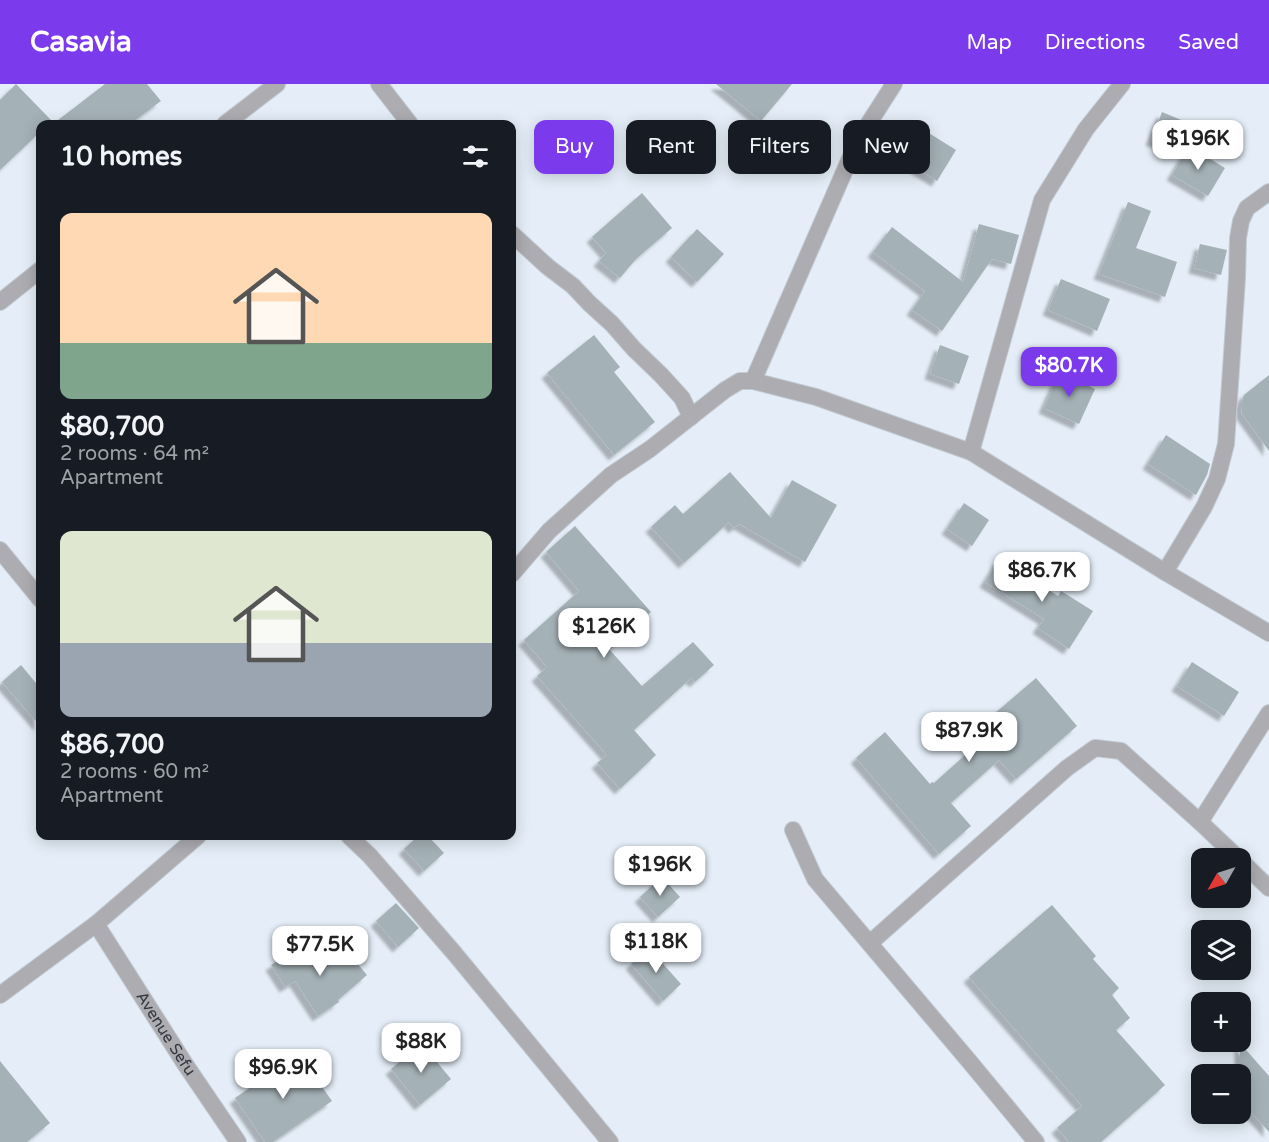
<!DOCTYPE html>
<html lang="en">
<head>
<meta charset="utf-8">
<style>
	body { margin:0; font-family:"Varela Round",sans-serif; background:#242831; color:#f1f3f6; height:100vh; display:flex; flex-direction:column; font-size:22px; white-space:nowrap }
	* { box-sizing:border-box; margin:0 }
	p { font-size:20px; color:#9ea1a6 }
	.icon { flex:none; width:33px; height:33px; fill:none; stroke:currentColor; stroke-width:2; stroke-linecap:round; stroke-linejoin:round }
	.map { position:relative; flex:1; overflow:hidden }
	.details { position:absolute; left:36px; top:36px; width:480px; height:720px; display:flex; flex-direction:column; background:#171b24; border-radius:12px; box-shadow:0 3px 15px #0003 }
	.details>* { flex:none }
	.banner { position:absolute; left:534px; top:36px; width:570px; height:54px; display:flex; gap:12px }
	.needle { width:39px; rotate:231deg }
	.controls { position:absolute; left:1191px; top:764px; display:grid; gap:12px }
	.controls a { display:grid; place-items:center; width:60px; height:60px; border-radius:12px; background:#171b24; box-shadow:0 3px 15px #0003; font-size:30px }
	.price { position:absolute; translate:-50% -51px; padding:0 14px; border-radius:12px; background:#fff; color:#222; font-size:20px; line-height:39px; filter:drop-shadow(0 2px 3px #0008) }
	.price::after { content:''; position:absolute; left:50%; top:36px; width:18px; height:14px; margin-left:-9px; background:inherit; clip-path:polygon(0 0,100% 0,50% 100%) }
	.price.current { background:#7c3aed; color:#fff }
	ul { padding:0; list-style:none }
	li { display:grid; align-content:center; gap:12px; height:318px; padding:0 24px }
	li span { display:grid; place-items:center; height:186px; border-radius:12px; color:#555 }
	li>.icon { margin-inline-start:auto }
	span .icon { width:108px; height:108px; fill:#fffc; stroke-width:1 }
	li b { font-size:26px }
	h2 { display:flex; justify-content:space-between; align-items:center; height:72px; padding:0 24px; font-size:26px }
	.chip { padding:0 21px; border-radius:12px; background:#171b24; box-shadow:0 3px 15px #0003; font-size:21px; line-height:54px }
	.chip.current { background:#7c3aed; color:#fff }
	header { display:flex; align-items:center; gap:36px; box-sizing:border-box; height:84px; padding:0 30px; background:#7c3aed; color:#fff }
	header strong { font-size:28px }
	nav { display:flex; gap:33px; margin-inline-start:auto; font-size:21px }
	.map>svg:first-child { display:block }
	.building { fill:#a4b1b6; filter:url(#shadow) }
	.lines { fill:none; stroke-linecap:round; stroke-linejoin:round }
	.minor-casing { stroke:#c2cad2; stroke-width:18 }
	.minor { stroke:#acacb1; stroke-width:16 }
	.labels { text-anchor:middle; dominant-baseline:central; stroke-width:6; stroke-linejoin:round; paint-order:stroke }
	.street-label { font-size:16px; fill:#34383c; stroke:#e5eef8 }
</style>
</head>
<body>
<header>
<strong>Casavia</strong>
<nav><a>Map</a><a>Directions</a><a>Saved</a></nav>
</header>
<div class="map">
<svg width="1269" height="1058" viewBox="0 0 1269 1058">
	<defs>
		<filter id="shadow"><feDropShadow dx="-5.5" dy="5.5" stdDeviation="1.5" flood-color="#0004"/></filter>
	</defs>
	<rect width="100%" height="100%" fill="#e5eef8"/>
	<!-- building -->
	<g class="building">
		<path d="M16 0 52 37 49 40H40V48L0 86V16Z"/>
		<path d="M105 0H147L161 17 130 40H53Z"/>
		<path d="M716 0H792L761 37Z"/>
		<path d="M1162 28 1186 38 1175 66 1151 56Z"/>
		<path d="M916 41 956 66 937 97 897 72Z"/>
		<path d="M1189 62 1225 84 1208 112 1172 91Z"/>
		<path d="M642 109 672 144 636 175 620 194 599 177 606 169 592 153Z"/>
		<path d="M1128 118 1151 127 1136 164 1177 178 1165 213 1099 190Z"/>
		<path d="M979 140 1019 151 1011 180 992 175 942 247 912 226 925 207 873 168 892 143 963 198Z"/>
		<path d="M697 145 724 170 697 198 671 173Z"/>
		<path d="M1200 160 1227 166 1221 191 1194 184Z"/>
		<path d="M1061 195 1110 215 1097 247 1048 226Z"/>
		<path d="M594 251 620 283 614 288 655 338 614 371 547 289Z"/>
		<path d="M940 261 969 272 959 300 930 290Z"/>
		<path d="M1060 288 1095 305 1079 340 1044 324Z"/>
		<path d="M1269 291V367L1242 330 1241 320 1244 311Z"/>
		<path d="M1166 351 1210 380 1207 391 1196 411 1148 380Z"/>
		<path d="M730 388 771 434 792 396 837 421 805 478 739 440 734 444 729 438 684 479 651 443 675 421 683 430Z"/>
		<path d="M964 419 989 436 972 462 947 445Z"/>
		<path d="M575 442 651 528 609 565 642 602 693 558 714 581 695 598 691 594 634 646 656 671 620 705 597 679 607 671 537 592 547 583 524 556 579 507 546 468Z"/>
		<path d="M999 475 1058 512 1061 507 1093 527 1069 565 1038 544 1044 535 985 498Z"/>
		<path d="M1192 578 1239 608 1224 632 1177 602Z"/>
		<path d="M21 581 40 604V642L2 598Z"/>
		<path d="M1036 594 1077 642 1016 695 999 676 951 719 971 742 939 770 856 674 885 648 930 700 932 698 934 699 982 656 974 647Z"/>
		<path d="M418 752H428L444 769 424 787 404 765Z"/>
		<path d="M662 793 680 813 658 833 640 813Z"/>
		<path d="M396 819 419 844 398 863 376 837Z"/>
		<path d="M1052 821 1096 872 1093 875 1119 904 1112 911 1130 934 1116 946 1165 1001 1101 1058H1069L1057 1044 1082 1022 969 893Z"/>
		<path d="M302 861 319 888 345 865 367 891 338 916 339 918 318 932 295 897 285 903 271 881Z"/>
		<path d="M649 864 681 900 663 917 631 880Z"/>
		<path d="M1240 959 1269 992V1048L1240 1016Z"/>
		<path d="M422 960 451 995 420 1021 391 985Z"/>
		<path d="M299 970 332 1017 273 1058H265L235 1014Z"/>
		<path d="M0 977 50 1039 27 1058H0Z"/>
	</g>
	<g class="lines">
		<!-- minor casing -->
		<g class="minor-casing">
			<g id="minor">
				<path d="M379 0 410 40"/>
				<path d="M225 40 277 0"/>
				<path d="M512 150 548 183 573 202 589 219 612 240 634 265 661 291 682 314 691 333"/>
				<path d="M0 218 40 186"/>
				<path d="M753 297 858 56 894 0"/>
				<path d="M971 368 1042 116 1086 45 1122 0"/>
				<path d="M0 466 40 515"/>
				<path d="M1165 488 1204 423 1217 395 1226 360 1237 194 1238 154 1241 137 1247 124 1269 108"/>
				<path d="M512 490 549 447 611 391 650 365 725 306 740 297H753L816 313 971 368 1165 488 1269 549"/>
				<path d="M1200 738 1269 629"/>
				<path d="M793 746 815 795 969 977 1036 1058"/>
				<path d="M349 752 370 772 455 870 610 1058"/>
				<path d="M1240 776 1269 804"/>
				<path id="s1" d="M96 840 185 980 238 1058"/>
				<path d="M870 859 1067 684 1095 664 1121 667 1200 738 1238 774"/>
				<path d="M0 911 96 840 198 752"/>
			</g>
		</g>
		<!-- minor -->
		<use href="#minor" class="minor"/>
	</g>
	<g class="labels">
		<!-- street labels -->
		<g class="street-label">
			<text stroke="none"><textPath href="#s1" startOffset="130">Avenue Sefu</textPath></text>
		</g>
	</g>
</svg>
<div class="controls">
<a><svg class="needle" viewBox="-14 -14 28 28"><path d="M0-13l5 13h-10z" fill="#e53935"/><path d="M0 13l5-13h-10z" fill="#9ea1a6"/></svg></a>
<a><svg class="icon" aria-label="layers" viewBox="0 0 24 24"><path d="M12 4l9 5-9 5-9-5zM3 14l9 5 9-5"/></svg></a>
<a>+</a>
<a>−</a>
</div>
<b class="price" style="left:1198px;top:87px">$196K</b>
<b class="price current" style="left:1069px;top:314px">$80.7K</b>
<b class="price" style="left:1042px;top:519px">$86.7K</b>
<b class="price" style="left:604px;top:575px">$126K</b>
<b class="price" style="left:969px;top:679px">$87.9K</b>
<b class="price" style="left:660px;top:813px">$196K</b>
<b class="price" style="left:656px;top:890px">$118K</b>
<b class="price" style="left:320px;top:893px">$77.5K</b>
<b class="price" style="left:421px;top:990px">$88K</b>
<b class="price" style="left:283px;top:1016px">$96.9K</b>
<div class="banner">
<a class="chip current">Buy</a>
<a class="chip">Rent</a>
<a class="chip">Filters</a>
<a class="chip">New</a>
</div>
<section class="details">
<h2>10 homes<svg class="icon" aria-label="filters" viewBox="0 0 24 24"><path d="M4 7h16M4 17h16"/><circle cx="9" cy="7" r="2"/><circle cx="15" cy="17" r="2"/></svg></h2>
<ul>
<li><span style="background:linear-gradient(#ffd9b3 70%,#7fa58c 0)"><svg class="icon" aria-label="home" viewBox="0 0 24 24"><path d="M3 11l9-7 9 7M6 9v11h12V9"/></svg></span><div><b>$80,700</b><p>2 rooms · 64 m²</p><p>Apartment</p></div></li>
<li><span style="background:linear-gradient(#dfe7d0 60%,#9aa5b1 0)"><svg class="icon" aria-label="home" viewBox="0 0 24 24"><path d="M3 11l9-7 9 7M6 9v11h12V9"/></svg></span><div><b>$86,700</b><p>2 rooms · 60 m²</p><p>Apartment</p></div></li>
</ul>
</section>
</div>
</body>
</html>
